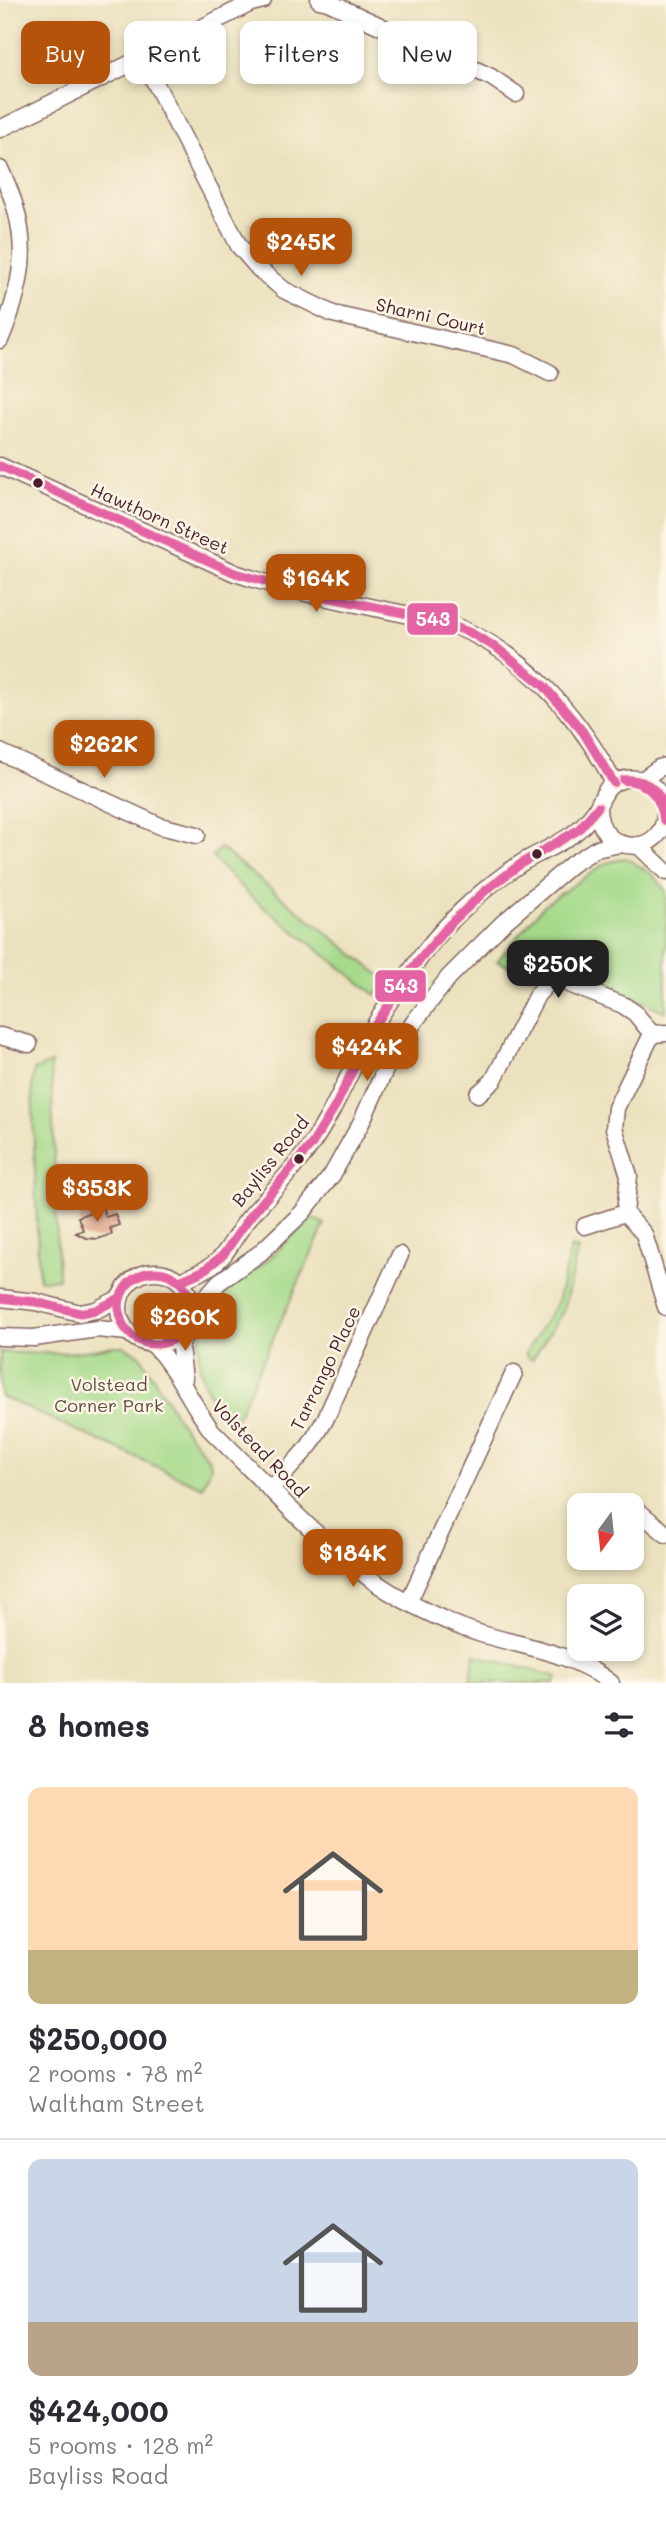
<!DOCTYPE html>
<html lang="en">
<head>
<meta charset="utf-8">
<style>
	body { margin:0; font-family:Mali,sans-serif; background:#f7f7f7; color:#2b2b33; height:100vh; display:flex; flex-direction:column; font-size:26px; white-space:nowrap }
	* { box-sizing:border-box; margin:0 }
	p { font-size:23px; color:#7c7c81 }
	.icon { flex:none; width:38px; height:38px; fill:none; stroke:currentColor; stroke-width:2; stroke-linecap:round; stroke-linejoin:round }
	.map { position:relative; height:1683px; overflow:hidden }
	.drawer { display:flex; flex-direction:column; background:#fff; flex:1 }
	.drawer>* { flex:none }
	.guide { position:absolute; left:21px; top:21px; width:625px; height:63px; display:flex; gap:14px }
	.needle { width:46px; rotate:195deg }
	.fabs { position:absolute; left:567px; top:1493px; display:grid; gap:14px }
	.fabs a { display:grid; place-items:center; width:77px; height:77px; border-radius:14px; background:#fff; box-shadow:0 4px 10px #0003; font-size:35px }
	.price { position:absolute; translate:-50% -60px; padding:0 16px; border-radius:14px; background:#b45309; color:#fff; font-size:23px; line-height:46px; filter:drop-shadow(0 2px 4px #0008) }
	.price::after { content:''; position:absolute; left:50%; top:42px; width:21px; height:16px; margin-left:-10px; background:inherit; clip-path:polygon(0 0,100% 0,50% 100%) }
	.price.selected { background:#222; color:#fff }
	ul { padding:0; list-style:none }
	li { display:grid; align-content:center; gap:14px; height:371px; padding:0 28px }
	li+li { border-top:2px solid #e1e1e2 }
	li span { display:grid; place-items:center; height:217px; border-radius:14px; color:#555 }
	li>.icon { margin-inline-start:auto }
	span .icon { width:126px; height:126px; fill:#fffc; stroke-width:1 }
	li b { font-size:30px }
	h2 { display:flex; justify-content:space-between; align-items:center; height:84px; padding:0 28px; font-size:30px }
	.tag { padding:0 24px; border-radius:14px; background:#fff; box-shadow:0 4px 10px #0003; font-size:24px; line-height:63px }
	.tag.selected { background:#b45309; color:#fff }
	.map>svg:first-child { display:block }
	.green { fill:#a6da8a; stroke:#787c5a; stroke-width:2 }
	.building { fill:#db9071 }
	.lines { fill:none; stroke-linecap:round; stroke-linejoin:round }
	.minor-casing { stroke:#82635e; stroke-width:19 }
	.minor { stroke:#fff; stroke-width:16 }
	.bus-1-casing { stroke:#fcf5e5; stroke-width:14 }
	.bus-1 { stroke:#e463a4; stroke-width:9 }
	.bus-dot { fill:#4a1f2b; stroke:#fcf5e5; stroke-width:2.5 }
	.labels { text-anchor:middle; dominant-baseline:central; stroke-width:5; stroke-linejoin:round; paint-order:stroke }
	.street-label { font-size:18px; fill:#4a1f2b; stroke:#fcf5e5 }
	.park-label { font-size:18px; fill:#614e43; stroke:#fcf5e5 }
	.line-badge { stroke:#fcf5e5; stroke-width:2.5 }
	.badge-label { font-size:19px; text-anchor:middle; font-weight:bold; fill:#fff }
</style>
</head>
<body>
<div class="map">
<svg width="666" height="1683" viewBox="0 0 666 1683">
	<rect width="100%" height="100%" fill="#fcf5e5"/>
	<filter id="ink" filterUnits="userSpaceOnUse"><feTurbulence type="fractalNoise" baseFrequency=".0143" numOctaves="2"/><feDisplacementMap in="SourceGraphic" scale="14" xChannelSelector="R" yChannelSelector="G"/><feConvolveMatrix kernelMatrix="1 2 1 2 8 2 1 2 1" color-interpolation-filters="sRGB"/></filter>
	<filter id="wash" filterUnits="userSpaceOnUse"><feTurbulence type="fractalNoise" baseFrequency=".00686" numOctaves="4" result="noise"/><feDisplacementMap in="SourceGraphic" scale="28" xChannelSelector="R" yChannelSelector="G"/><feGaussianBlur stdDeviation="1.57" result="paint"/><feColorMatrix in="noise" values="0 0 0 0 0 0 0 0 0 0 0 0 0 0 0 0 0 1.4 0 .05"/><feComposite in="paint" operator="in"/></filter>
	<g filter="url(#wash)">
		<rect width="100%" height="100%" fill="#ebe1be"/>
		<!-- green -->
		<g class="green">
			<path d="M220 848 386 980 376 995 251 897 212 857Z"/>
			<path d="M626 858 652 874 666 891V1012L559 965 547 964 531 976 497 961 544 905 606 863Z"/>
			<path d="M51 1063 58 1279 39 1280 32 1089 34 1070Z"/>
			<path d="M310 1217 325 1224 233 1426C191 1382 185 1333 230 1289 241 1277 257 1270 269 1259 283 1246 297 1231 310 1217Z"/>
			<path d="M571 1247 578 1249 563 1311 532 1360 525 1354 557 1303Z"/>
			<path d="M113 1346H123L140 1355 181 1424 210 1461 211 1468 202 1487 0 1396V1352C39 1354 75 1355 113 1346Z"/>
			<path d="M475 1655 558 1677 555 1683H470Z"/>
		</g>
		<g id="blocks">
			<!-- building -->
			<path class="building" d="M102 1207 106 1217 115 1214 119 1225 110 1228 112 1234 98 1239 86 1238 76 1233 83 1230 78 1217Z"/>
		</g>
	</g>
	<g filter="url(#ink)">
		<use href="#blocks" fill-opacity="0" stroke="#82635e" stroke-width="2"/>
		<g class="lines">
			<!-- minor casing -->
			<g class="minor-casing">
				<g id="minor">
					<path d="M319 0 328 2 491 77 516 94"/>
					<path d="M143 59 239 246 259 269 284 290 333 314 514 355 550 373"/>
					<path d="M0 129 251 3 263 0"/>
					<path d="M0 169C31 231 27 277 0 340"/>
					<path d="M0 466 235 573C285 590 338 600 390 611 408 615 426 617 443 622 519 646 578 714 614 783"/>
					<path d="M0 752 160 826 197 835"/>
					<path d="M642 780 659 768 666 766"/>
					<path d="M638 845 666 872"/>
					<path d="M652 1034 616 1108 614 1128 629 1176 625 1213 644 1234 666 1307"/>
					<path d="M0 1036 29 1044"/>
					<path d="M478 1094 493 1081 537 995 548 983 561 981 623 1005 635 1013 652 1034 666 1033"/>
					<path d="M585 1226 625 1213"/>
					<circle cx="155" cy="1308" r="36"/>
					<path d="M180 1281C196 1274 213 1268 224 1254 233 1242 239 1230 248 1219 270 1193 294 1170 313 1142 337 1107 351 1067 372 1030 383 1010 397 991 410 972 438 930 480 889 523 862 541 851 562 844 578 830 584 825 594 814 598 806 604 794 607 784 621 780 643 773 665 790 665 813 665 857 598 858 598 807"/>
					<path d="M0 1298 36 1302 80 1313 96 1310 120 1298"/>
					<path d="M192 1313 219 1282 260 1253 302 1213 332 1175 361 1123 388 1063 414 1022 449 977 503 923 572 864 596 849 620 844"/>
					<path d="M0 1337 34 1338 97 1329 127 1332"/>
					<path d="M154 1345C179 1372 190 1402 212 1431 264 1482 314 1537 372 1580 394 1596 422 1610 447 1621 502 1647 562 1644 611 1683"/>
					<path d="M184 1379 180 1347 186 1330"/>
					<path d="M271 1489 310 1445 325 1420 400 1255"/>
					<path d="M632 1506 666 1534"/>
					<path d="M409 1601 514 1373"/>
				</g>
			</g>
			<!-- minor -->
			<use href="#minor" class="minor"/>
			<!-- bus-1 casing -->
			<g class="bus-1-casing">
				<g id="bus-1">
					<path d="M0 466 235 573 312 594 437 620 471 633 497 648 544 686 583 732 614 783"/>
					<path d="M624 780C648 782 661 797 664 820"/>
					<path d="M624 780C649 778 666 795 664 820"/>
					<circle cx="155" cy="1308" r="36"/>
					<path d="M180 1281 203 1271 223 1255 249 1218 312 1144 336 1105 372 1030 412 969 449 925 485 891 522 863 578 830 598 807"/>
					<path d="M0 1298 36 1302 80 1313 96 1310 120 1298"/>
				</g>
			</g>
			<!-- bus-1 -->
			<use href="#bus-1" class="bus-1"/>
		</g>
	</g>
	<!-- markers -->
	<g class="bus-dot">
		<circle cx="38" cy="483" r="6"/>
		<circle cx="537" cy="854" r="6"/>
		<circle cx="299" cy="1159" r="6"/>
	</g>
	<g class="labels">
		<!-- street labels -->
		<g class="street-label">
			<text transform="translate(431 316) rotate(13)">Sharni Court</text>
			<text transform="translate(160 518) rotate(24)">Hawthorn Street</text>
			<text transform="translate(270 1161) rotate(-51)">Bayliss Road</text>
			<text transform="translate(325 1368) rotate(-64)">Tarrango Place</text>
			<text transform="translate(260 1448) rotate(46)">Volstead Road</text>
		</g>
		<!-- park labels -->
		<g class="park-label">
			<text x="109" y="1384">Volstead<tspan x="109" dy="21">Corner Park</tspan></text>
		</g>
	</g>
	<g class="line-badge">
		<rect x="406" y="602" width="53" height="34" rx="7" fill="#e463a4"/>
		<rect x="374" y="969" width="53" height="34" rx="7" fill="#e463a4"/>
	</g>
	<g class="badge-label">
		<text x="433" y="626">543</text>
		<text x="401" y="993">543</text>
	</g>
</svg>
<div class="fabs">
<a><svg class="needle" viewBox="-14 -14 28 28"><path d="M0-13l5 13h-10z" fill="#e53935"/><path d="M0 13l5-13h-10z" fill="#7c7c81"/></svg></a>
<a><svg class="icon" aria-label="layers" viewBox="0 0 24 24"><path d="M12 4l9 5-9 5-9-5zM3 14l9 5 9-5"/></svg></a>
</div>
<b class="price" style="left:301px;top:278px">$245K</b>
<b class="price" style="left:316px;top:614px">$164K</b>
<b class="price" style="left:104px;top:780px">$262K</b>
<b class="price selected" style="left:558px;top:1000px">$250K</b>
<b class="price" style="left:367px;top:1083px">$424K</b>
<b class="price" style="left:97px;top:1224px">$353K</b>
<b class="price" style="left:185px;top:1353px">$260K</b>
<b class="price" style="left:353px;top:1589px">$184K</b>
<div class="guide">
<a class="tag selected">Buy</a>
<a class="tag">Rent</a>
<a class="tag">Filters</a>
<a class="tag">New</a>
</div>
</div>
<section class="drawer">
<h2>8 homes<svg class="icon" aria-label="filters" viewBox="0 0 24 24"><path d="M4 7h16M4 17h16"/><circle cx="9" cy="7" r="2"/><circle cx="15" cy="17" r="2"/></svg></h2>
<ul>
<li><span style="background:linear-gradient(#ffd9b3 75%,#c2b280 0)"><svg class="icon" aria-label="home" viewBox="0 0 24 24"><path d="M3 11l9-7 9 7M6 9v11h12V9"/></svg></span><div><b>$250,000</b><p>2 rooms · 78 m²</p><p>Waltham Street</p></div></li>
<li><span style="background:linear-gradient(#c9d6e8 75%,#b9a48a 0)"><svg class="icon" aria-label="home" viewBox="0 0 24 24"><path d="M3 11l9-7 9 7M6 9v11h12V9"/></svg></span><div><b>$424,000</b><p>5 rooms · 128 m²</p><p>Bayliss Road</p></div></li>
</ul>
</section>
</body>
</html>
